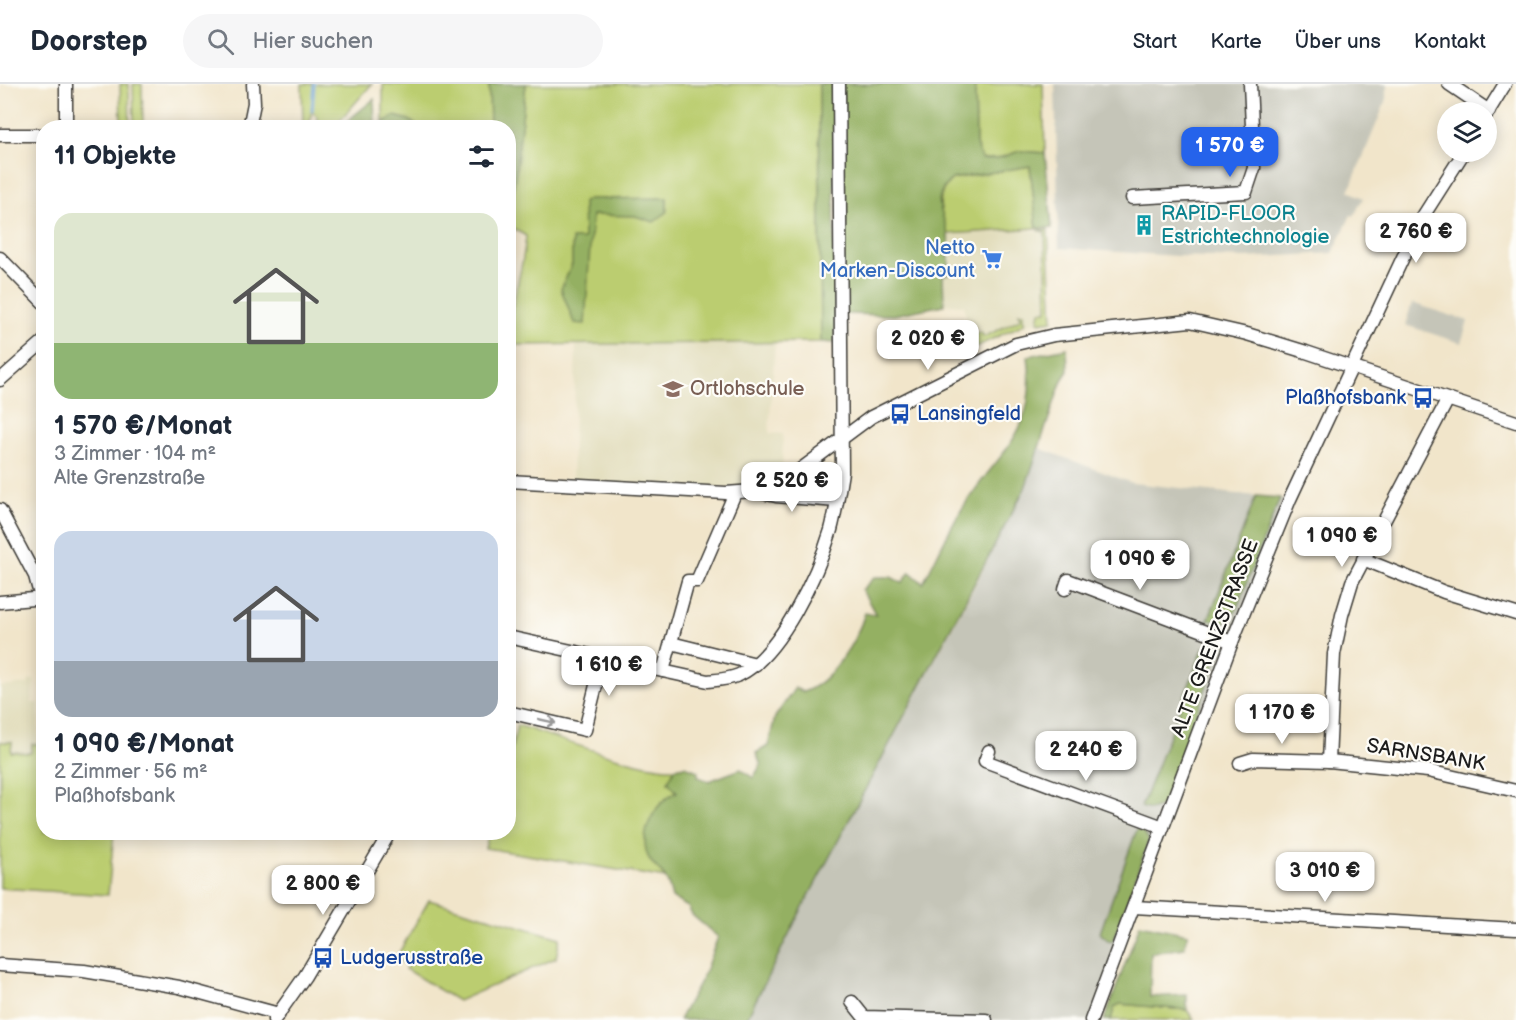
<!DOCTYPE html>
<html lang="de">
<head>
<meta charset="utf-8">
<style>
	body { margin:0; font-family:"Balsamiq Sans",sans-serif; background:#f6f6f7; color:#1f2937; height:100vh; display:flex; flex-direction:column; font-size:22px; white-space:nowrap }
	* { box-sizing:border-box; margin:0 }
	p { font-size:20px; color:#747a83 }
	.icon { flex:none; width:33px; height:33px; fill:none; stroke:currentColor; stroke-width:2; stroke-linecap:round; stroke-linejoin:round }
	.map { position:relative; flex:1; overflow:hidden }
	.drawer { position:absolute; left:36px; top:36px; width:480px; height:720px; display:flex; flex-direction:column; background:#fff; border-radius:24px; box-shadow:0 3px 15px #0003 }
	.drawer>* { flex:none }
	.fabs { position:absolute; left:1437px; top:18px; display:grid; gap:12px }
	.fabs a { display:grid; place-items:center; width:60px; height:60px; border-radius:50%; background:#fff; box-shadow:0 3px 15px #0003; font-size:30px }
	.price { position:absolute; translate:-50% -51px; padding:0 14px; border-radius:12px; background:#fff; color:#222; font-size:20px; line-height:39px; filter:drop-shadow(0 2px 3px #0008) }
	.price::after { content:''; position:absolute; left:50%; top:36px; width:18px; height:14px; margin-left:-9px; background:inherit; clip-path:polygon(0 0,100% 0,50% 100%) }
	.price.current { background:#2563eb; color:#fff }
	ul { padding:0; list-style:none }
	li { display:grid; align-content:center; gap:12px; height:318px; padding:0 18px }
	li span { display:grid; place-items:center; height:186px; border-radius:18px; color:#555 }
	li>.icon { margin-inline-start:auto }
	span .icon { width:108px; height:108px; fill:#fffc; stroke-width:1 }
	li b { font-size:26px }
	h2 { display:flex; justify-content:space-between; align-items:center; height:72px; padding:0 18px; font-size:26px }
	header { display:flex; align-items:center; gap:36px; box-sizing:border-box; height:84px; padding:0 30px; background:#fff; border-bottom:2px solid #e0e1e3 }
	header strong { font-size:28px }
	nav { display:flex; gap:33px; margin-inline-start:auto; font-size:21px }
	.search { width:420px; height:54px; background:#f6f6f7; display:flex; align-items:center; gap:15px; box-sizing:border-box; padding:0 21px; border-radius:33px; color:#747a83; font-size:22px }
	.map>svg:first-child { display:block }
	.built { fill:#e1dcba }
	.industrial { fill:#c5c5b8 }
	.green { fill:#bbcd70; stroke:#6c7446; stroke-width:1.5 }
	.forest { fill:#94b062; stroke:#58663f; stroke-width:1.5 }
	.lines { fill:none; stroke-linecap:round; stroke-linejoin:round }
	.stream { stroke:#699ed5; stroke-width:3 }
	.minor-casing { stroke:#3c3a36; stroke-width:15 }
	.minor { stroke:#fff; stroke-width:12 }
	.oneway { stroke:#999 }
	.labels { text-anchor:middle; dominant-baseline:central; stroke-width:4.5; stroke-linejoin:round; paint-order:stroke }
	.culture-label { font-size:20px; fill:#0d838f; stroke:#fdfcf7; text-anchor:start }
	.shop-label { font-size:20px; fill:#366cbe; stroke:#fdfcf7; text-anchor:end }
	.education-label { font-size:20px; fill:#785e54; stroke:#fdfcf7; text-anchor:start }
	.transit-label { font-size:20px; fill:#164399; stroke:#fdfcf7; text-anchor:start }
	.street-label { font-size:20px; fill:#1c1c1c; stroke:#fdfcf7 }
</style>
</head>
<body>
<header>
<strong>Doorstep</strong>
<div class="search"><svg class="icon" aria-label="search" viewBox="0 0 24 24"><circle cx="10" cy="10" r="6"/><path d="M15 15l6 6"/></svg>Hier suchen</div>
<nav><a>Start</a><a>Karte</a><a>Über uns</a><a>Kontakt</a></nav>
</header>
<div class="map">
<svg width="1516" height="936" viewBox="0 0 1516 936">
	<rect width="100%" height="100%" fill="#fdfcf7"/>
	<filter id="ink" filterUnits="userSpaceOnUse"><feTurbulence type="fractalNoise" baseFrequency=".0167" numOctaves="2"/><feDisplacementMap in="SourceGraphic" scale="12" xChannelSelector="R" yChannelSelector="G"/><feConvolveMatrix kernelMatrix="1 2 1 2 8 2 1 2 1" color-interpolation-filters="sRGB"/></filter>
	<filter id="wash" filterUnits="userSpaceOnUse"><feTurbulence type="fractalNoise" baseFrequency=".008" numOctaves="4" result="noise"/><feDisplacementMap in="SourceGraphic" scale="24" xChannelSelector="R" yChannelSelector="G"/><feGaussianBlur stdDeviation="1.35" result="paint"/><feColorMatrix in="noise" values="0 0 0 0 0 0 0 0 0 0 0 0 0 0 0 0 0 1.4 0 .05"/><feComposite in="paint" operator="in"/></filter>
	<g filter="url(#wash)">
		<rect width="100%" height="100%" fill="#f1e5ca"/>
		<!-- built -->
		<g class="built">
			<path d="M1025 146 1045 148 1047 227 1038 234V238L1024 240V229H1020L1022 234 984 253 981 248 975 251 967 236 964 221 945 220 944 192 950 191 949 150Z"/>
			<path d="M775 258 769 349 783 350 782 393 752 405 572 398 576 261Z"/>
			<path d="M29 596H34L32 619H39L38 660H32L31 669 11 668V659L0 658V603L28 600Z"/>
		</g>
		<!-- industrial -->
		<g class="industrial">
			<path d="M1055 0H1387V14L1349 107 1363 114 1354 132 1351 131 1333 169 1246 174 1176 172 1059 164Z"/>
			<path d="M1412 219 1468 237 1461 259 1405 241Z"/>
			<path d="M1036 363 1132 399 1285 415 1091 936H746L794 840 979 494 1025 404Z"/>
		</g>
		<!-- green -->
		<g class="green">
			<path d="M120 0H129L130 43H121Z"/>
			<path d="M133 0H142L143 43H134Z"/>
			<path d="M302 0H372L334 43H317L318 34 312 27 309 43 303 44Z"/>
			<path d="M383 0H489L490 43H418L409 36 394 32 383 39Z"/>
			<path d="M526 0H819L821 258 509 261C508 224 523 189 526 152L509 142Z"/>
			<path d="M975 0H1043L1045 69 1020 67 996 75H981L976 60Z"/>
			<path d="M1030 82 1037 144 948 150C940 130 934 111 952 95Z"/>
			<path d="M1037 146H1048L1053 236 1038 238 1040 227H1047L1045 148Z"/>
			<path d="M1019 229H1024V240L974 264 966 238 975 250 981 248 984 253 1022 234Z"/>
			<path d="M517 641C555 653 641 686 675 684L668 698 678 708C651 740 629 758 666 794L485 764 489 749 508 748 509 677Z"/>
			<path d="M0 658H12L11 668 31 669 32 660 43 661 44 748 114 749 108 811 0 804Z"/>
			<path d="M429 816 560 854 556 874 458 917 405 885 407 881 396 874Z"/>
			<path d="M1120 920 1187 926 1194 936H1111L1114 924Z"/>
		</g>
		<!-- forest -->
		<g class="forest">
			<path d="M489 0H526L509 146 508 44 490 43Z"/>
			<path d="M819 0H834L835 259 821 258Z"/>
			<path d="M841 0H975L976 60 981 75H996L1020 67 1045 69 1052 144H1037L1030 82 952 95C928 115 945 128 948 152 950 164 948 178 949 190L943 191 944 221 894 231 842 230Z"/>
			<path d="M374 15 375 43H340Z"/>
			<path d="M394 32 409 36 418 43H376Z"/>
			<path d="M667 114V128L654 138 635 132 592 131 585 240 574 239 561 205 572 180V155H584L583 118 589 115Z"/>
			<path d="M1067 264 1068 287 1062 296 1025 404 794 840 746 936H679L704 890 718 853 692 831 688 823 672 814C670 807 669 798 664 792 657 783 648 778 646 766 641 744 658 715 677 708L668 698 675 684 685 682 698 687V693L709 697 741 685 753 694 761 681 756 669 768 662 775 633 795 604 803 608C831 599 857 556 865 529L876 531 862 506 875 493H891L902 499 910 488 923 499C937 473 948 446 964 422 1001 364 1038 350 1028 272Z"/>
			<path d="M1256 412 1280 414 1236 526 1223 538 1208 536Z"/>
			<path d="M1204 563 1212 567 1216 576 1163 722 1150 726 1141 723Z"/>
			<path d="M1137 745 1143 747 1149 756 1113 856 1109 857 1100 849Z"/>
			<path d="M1140 840 1188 850 1184 864 1151 869 1150 913 1187 911V926L1120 920 1114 924 1111 936H1104Z"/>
		</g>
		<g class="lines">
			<!-- stream -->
			<path class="stream" d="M312 27 314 0"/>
		</g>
	</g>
	<g filter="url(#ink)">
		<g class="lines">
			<!-- minor casing -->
			<g class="minor-casing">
				<g id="minor">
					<path d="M1449 0 1489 27"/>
					<path d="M1486 31 1505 0"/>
					<path d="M66 44V0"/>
					<path d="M249 44 254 19 253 0"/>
					<path d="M0 51H44"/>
					<path d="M1132 114 1246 108 1254 84 1250 0"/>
					<path d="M0 174 44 219"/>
					<path d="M0 296 44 257"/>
					<path d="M508 397 726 409 753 407 793 391 871 333 1016 260 1054 251 1190 237 1247 250 1306 268 1516 338"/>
					<path d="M754 407 776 412 837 417"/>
					<path d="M0 426 35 492 41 514"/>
					<path d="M1363 475 1444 508 1516 530"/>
					<path d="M1065 505 1068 496 1232 558"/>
					<path d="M0 518 44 514"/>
					<path d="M508 553 708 597C718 596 730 595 739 591 780 572 818 489 831 446 836 427 839 407 842 388L839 0"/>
					<path d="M671 559 756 580"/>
					<path d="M663 587 688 497H697L735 409"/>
					<path d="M508 628 585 646 603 573"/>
					<path d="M989 667 985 677 1163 743"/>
					<path d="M1329 677 1334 570 1342 531 1352 498 1447 317"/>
					<path d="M1240 679 1253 675 1329 677 1428 687 1516 707"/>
					<path d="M1134 823 1516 845"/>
					<path d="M0 881 84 887 179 903 279 930"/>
					<path d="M852 918 864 933 986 936"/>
					<path d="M274 936 305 892 390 748"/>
					<path d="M1091 936 1232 558 1290 415 1420 137 1464 68"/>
				</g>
			</g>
			<!-- minor -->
			<use href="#minor" class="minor"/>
		</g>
		<!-- one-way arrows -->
		<defs><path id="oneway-shaft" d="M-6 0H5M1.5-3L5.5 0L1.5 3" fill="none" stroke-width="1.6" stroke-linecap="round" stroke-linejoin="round" transform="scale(1.5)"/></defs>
		<use class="oneway" href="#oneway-shaft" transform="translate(547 637) rotate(13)"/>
	</g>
	<!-- icons -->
	<defs>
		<g id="building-bare" transform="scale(1.62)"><path d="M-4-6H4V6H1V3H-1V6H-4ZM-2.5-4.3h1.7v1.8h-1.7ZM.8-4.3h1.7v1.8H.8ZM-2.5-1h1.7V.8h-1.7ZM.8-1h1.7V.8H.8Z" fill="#0f9aa8" stroke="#fdfcf7" stroke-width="2.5" paint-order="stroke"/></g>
		<g id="supermarket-bare" transform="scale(1.62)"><path d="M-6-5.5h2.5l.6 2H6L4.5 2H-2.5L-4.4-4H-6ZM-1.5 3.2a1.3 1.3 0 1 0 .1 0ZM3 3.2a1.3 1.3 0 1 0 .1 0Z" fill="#3f7fe0" stroke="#fdfcf7" stroke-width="2.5" paint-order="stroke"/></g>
		<g id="school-bare" transform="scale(1.62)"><path d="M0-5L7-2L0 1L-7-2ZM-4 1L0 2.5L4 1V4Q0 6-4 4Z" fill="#8d6e63" stroke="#fdfcf7" stroke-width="2.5" paint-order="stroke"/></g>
		<g id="bus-bare" transform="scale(1.62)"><path d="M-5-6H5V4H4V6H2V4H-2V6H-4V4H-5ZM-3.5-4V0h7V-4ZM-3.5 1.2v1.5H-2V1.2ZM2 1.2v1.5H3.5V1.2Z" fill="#1a4fb4" stroke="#fdfcf7" stroke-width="2.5" paint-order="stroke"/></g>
	</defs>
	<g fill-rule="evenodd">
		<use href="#building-bare" x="1144" y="141"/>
		<use href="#supermarket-bare" x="992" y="175"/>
		<use href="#school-bare" x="673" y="305"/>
		<use href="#bus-bare" x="1423" y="314"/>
		<use href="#bus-bare" x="900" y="330"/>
		<use href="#bus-bare" x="323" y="874"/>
	</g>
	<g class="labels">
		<!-- culture labels -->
		<g class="culture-label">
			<text x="1161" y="130">RAPID-FLOOR<tspan x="1161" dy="23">Estrichtechnologie</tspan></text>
		</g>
		<!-- shop labels -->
		<g class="shop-label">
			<text x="975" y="164">Netto<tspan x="975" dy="23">Marken-Discount</tspan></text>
		</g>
		<!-- education labels -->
		<g class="education-label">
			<text x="690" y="305">Ortlohschule</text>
		</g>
		<!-- transit labels -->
		<g class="transit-label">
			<text x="1406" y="314" text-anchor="end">Plaßhofsbank</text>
			<text x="917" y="330">Lansingfeld</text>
			<text x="340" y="874">Ludgerusstraße</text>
		</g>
		<!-- street labels -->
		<g class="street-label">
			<text transform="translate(1215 554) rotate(-69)">ALTE GRENZSTRASSE</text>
			<text transform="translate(1426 671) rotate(9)">SARNSBANK</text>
		</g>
	</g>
</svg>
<div class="fabs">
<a><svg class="icon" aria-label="layers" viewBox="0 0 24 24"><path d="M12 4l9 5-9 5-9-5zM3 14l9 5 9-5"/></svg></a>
</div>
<b class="price current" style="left:1230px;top:94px">1 570 €</b>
<b class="price" style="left:1416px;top:180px">2 760 €</b>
<b class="price" style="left:928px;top:287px">2 020 €</b>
<b class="price" style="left:792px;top:429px">2 520 €</b>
<b class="price" style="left:1342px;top:484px">1 090 €</b>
<b class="price" style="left:1140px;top:507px">1 090 €</b>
<b class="price" style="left:609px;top:613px">1 610 €</b>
<b class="price" style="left:1282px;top:661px">1 170 €</b>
<b class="price" style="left:1086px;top:698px">2 240 €</b>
<b class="price" style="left:1325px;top:819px">3 010 €</b>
<b class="price" style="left:323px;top:832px">2 800 €</b>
<section class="drawer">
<h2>11 Objekte<svg class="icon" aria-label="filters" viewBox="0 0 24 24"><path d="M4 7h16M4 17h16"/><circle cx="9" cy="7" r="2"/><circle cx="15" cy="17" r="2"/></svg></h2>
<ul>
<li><span style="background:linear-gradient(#dfe7d0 70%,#8fb573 0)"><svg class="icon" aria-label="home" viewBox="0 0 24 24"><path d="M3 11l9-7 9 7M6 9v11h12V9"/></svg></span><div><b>1 570 €/Monat</b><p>3 Zimmer · 104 m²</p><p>Alte Grenzstraße</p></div></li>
<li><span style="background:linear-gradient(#c9d6e8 70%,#9aa5b1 0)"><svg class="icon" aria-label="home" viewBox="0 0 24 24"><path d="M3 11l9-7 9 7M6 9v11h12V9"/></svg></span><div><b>1 090 €/Monat</b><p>2 Zimmer · 56 m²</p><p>Plaßhofsbank</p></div></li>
</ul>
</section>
</div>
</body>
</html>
